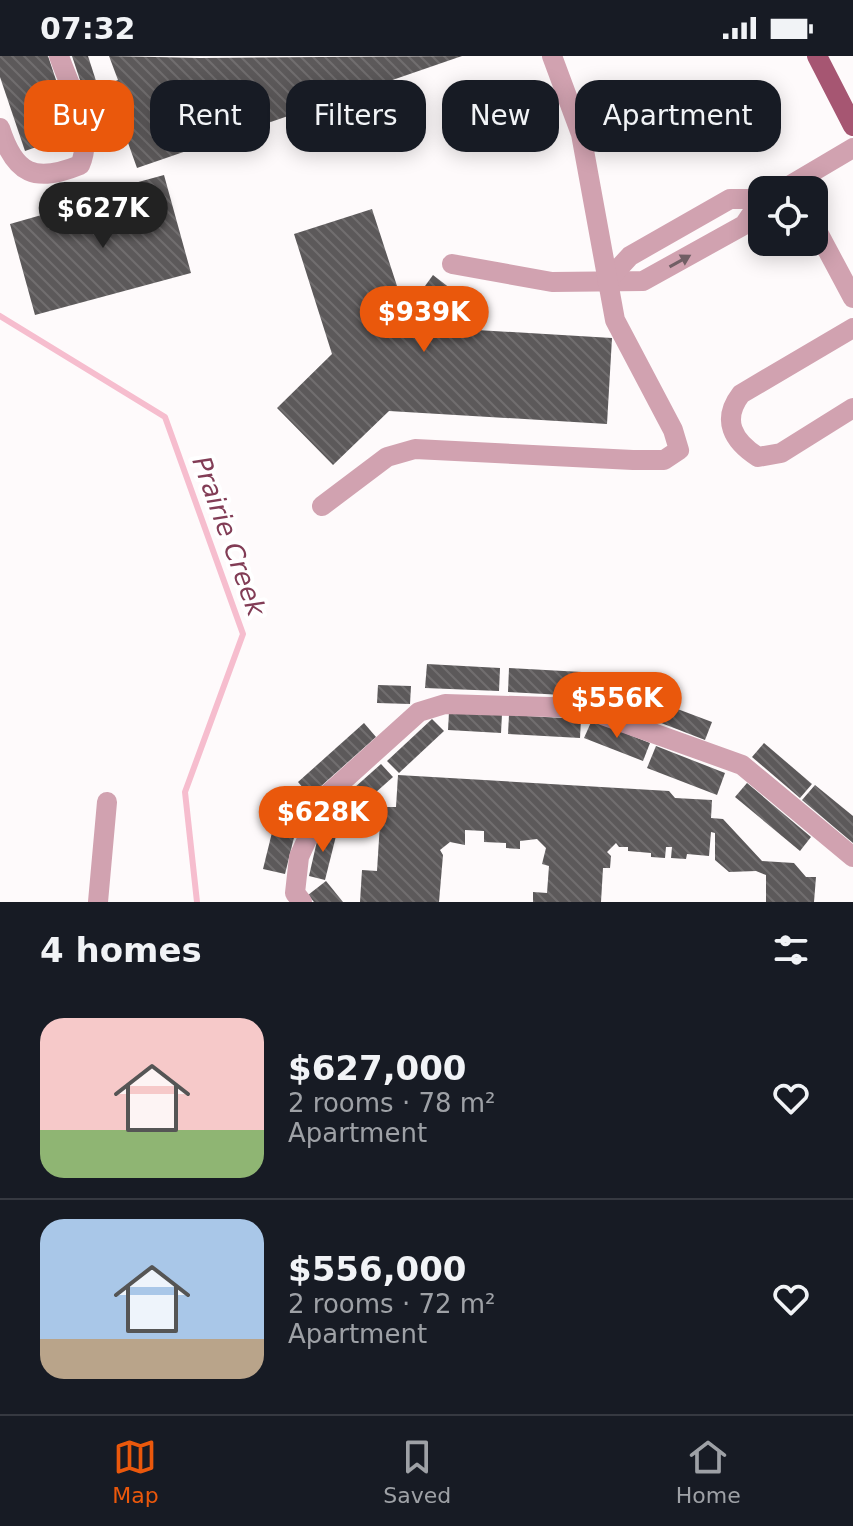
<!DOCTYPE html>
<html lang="en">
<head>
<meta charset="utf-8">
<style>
	body { margin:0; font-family:"DejaVu Sans",sans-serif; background:#20242c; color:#f1f3f6; height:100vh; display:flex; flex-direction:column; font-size:30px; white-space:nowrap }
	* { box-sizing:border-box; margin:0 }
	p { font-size:26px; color:#9ea1a6 }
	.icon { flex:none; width:44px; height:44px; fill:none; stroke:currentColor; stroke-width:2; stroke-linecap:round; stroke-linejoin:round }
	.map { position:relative; height:846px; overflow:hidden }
	.details { display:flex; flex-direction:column; background:#171b24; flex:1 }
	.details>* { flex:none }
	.guide { position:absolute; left:24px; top:24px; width:806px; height:72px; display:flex; gap:16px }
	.fabs { position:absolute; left:748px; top:120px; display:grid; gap:16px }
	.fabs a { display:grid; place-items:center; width:80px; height:80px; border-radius:16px; background:#171b24; box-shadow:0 4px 20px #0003; font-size:40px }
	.price { position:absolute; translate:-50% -68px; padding:0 18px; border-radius:28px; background:#ea580c; color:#fff; font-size:26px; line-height:52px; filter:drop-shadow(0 2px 4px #0008) }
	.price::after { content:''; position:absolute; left:50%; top:48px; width:24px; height:18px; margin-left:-12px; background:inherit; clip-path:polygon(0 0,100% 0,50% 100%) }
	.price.active { background:#222; color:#fff }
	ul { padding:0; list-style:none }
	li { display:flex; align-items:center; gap:24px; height:200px; padding:0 40px }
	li+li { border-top:2px solid #363941 }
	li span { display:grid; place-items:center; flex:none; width:224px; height:160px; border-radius:24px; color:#555 }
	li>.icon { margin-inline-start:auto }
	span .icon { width:96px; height:96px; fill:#fffc; stroke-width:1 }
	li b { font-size:34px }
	h2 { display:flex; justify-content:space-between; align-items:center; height:96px; padding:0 40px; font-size:34px }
	.pill { padding:0 28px; border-radius:24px; background:#171b24; box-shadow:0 4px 20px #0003; font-size:28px; line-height:72px }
	.pill.active { background:#ea580c; color:#fff }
	.status { display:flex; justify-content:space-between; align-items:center; height:56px; padding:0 40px; background:#171b24; direction:ltr }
	.status svg { height:22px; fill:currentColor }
	.tabs { display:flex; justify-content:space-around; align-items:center; height:112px; border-top:2px solid #363941; background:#171b24; font-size:22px; color:#9ea1a6 }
	.tabs a { display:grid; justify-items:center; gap:4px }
	.tabs .active { color:#ea580c }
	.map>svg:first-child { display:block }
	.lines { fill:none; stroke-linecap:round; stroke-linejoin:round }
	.stream { stroke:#f6bdce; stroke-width:6 }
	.building { fill:url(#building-back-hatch) }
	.minor { stroke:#d1a2b0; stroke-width:20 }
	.major { stroke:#a65672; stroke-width:20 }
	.oneway { fill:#715f65 }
	.labels { text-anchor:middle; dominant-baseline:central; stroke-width:8; stroke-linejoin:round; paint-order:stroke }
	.water-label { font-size:26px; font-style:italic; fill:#823d56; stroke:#fff }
</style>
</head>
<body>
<div class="status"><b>07:32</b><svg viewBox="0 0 49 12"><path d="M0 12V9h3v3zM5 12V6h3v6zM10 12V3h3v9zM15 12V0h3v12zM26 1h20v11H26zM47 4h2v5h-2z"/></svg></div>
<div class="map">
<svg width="853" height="846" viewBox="0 0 853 846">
	<defs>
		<pattern id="building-back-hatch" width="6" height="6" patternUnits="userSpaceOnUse" patternTransform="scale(2)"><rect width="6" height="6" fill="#5c595a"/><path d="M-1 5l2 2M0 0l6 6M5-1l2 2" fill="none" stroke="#716e6f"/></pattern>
	</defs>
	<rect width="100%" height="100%" fill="#fefafb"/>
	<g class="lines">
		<!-- stream -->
		<path class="stream" d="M0 260 165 361 243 578 185 736 197 846"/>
	</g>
	<!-- building -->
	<g class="building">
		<path d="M0 0H48L74 78 25 95 0 21Z"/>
		<path d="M72 0H88L97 28 83 33Z"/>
		<path d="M109 0 200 2 462 0 137 112 122 70 106 76 90 34 118 24Z"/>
		<path d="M164 119 191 217 35 259 10 168 45 158 49 173 126 153 120 131Z"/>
		<path d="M372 153 410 270 612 282 607 368 389 355 333 409 277 352 332 298 294 178Z"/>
		<path d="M433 219 455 236 431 268 409 252Z"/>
		<path d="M427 608 500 612 499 635 425 632Z"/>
		<path d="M509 612 582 616 581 640 508 636Z"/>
		<path d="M595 622 712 666 705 684 589 639Z"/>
		<path d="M378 629 411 630 410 648 377 647Z"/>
		<path d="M449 656 502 658 501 677 448 674Z"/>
		<path d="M509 659 581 663 580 682 508 678Z"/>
		<path d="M432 663 444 675 399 717 387 705Z"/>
		<path d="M592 664 650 687 643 705 584 682Z"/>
		<path d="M364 667 376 681 310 740 298 726Z"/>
		<path d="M764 687 812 728 800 742 752 701Z"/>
		<path d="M656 690 725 717 717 739 647 712Z"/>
		<path d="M381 708 393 721 339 769 327 756Z"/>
		<path d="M398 719 669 735 675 742 712 744 711 762 723 763 762 805 794 807 806 821H816L814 846H766V819L756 815 729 816 715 804V777L711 776 709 800 687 798 686 803 671 802 672 791H666L665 802 651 801V797L628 795V791H619L616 787 607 796 611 800 610 812H603L601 846H533V836L547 837 549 810 542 808 546 792 537 783 520 785V793L506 792V787L484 786V775L465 774V789L450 786 440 794 443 799 439 846H360L362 814 377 815 381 751H396Z"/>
		<path d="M747 727 811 781 800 795 735 741Z"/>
		<path d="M815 729 853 760V787L802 744Z"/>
		<path d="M281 740 303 745 285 818 263 813Z"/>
		<path d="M320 772 337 776 325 824 309 820Z"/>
		<path d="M326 825 343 846H314L308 839Z"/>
	</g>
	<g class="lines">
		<!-- minor -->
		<g class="minor">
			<path d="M0 72C15 119 35 127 80 109 95 76 70 32 59 0"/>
			<path d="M782 134 853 92"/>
			<path d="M814 169 853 242"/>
			<path d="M452 208 552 226 643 225 744 169 761 144"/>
			<path d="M607 225 630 200 730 143H762"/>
			<path d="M853 272 741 338C721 364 733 385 758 401L781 397 853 352"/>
			<path d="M322 450 387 401 415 393 633 404H664L679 394 673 374 615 264 581 78 552 0"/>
			<path d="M98 846 107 746"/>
			<path d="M302 846 295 837 299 801 327 739 419 656 445 648 583 652 742 709 853 801"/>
		</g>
		<!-- major -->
		<path class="major" d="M817 0 853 70"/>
	</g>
	<!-- one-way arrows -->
	<defs><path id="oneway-solid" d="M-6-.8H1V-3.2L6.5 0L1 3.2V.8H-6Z" transform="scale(2)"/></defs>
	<use class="oneway" href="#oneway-solid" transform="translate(680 205) rotate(-29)"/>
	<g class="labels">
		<!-- water labels -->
		<g class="water-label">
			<text transform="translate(229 480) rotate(70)">Prairie Creek</text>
		</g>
	</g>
</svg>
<div class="fabs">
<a><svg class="icon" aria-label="locate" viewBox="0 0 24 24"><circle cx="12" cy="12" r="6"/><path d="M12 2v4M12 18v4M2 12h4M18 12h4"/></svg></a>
</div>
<b class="price active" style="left:103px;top:194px">$627K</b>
<b class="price" style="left:424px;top:298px">$939K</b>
<b class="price" style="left:617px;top:684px">$556K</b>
<b class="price" style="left:323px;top:798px">$628K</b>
<div class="guide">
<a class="pill active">Buy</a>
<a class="pill">Rent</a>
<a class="pill">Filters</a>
<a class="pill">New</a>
<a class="pill">Apartment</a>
</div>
</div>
<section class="details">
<h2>4 homes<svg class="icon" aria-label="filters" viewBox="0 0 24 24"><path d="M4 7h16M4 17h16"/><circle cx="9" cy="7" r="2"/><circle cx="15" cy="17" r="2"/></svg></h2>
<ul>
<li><span style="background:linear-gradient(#f6c9c9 70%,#8fb573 0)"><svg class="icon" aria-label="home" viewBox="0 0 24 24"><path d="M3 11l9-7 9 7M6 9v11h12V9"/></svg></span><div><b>$627,000</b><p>2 rooms · 78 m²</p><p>Apartment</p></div><svg class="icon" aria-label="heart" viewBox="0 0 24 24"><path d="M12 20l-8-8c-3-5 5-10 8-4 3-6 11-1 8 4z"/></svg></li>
<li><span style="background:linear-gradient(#a9c7e8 75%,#b9a48a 0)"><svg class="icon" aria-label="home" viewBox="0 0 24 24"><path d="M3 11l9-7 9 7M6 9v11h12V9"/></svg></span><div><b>$556,000</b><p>2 rooms · 72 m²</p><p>Apartment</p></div><svg class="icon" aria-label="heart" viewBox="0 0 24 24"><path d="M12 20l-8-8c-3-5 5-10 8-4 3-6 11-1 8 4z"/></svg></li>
</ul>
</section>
<nav class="tabs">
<a class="active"><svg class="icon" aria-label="map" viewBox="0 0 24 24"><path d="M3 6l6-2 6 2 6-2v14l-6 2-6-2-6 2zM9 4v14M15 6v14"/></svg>Map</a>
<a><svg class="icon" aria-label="saved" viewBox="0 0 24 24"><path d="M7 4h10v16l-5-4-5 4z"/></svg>Saved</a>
<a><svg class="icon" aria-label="home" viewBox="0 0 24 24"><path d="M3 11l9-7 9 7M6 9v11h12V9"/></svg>Home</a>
</nav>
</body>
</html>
